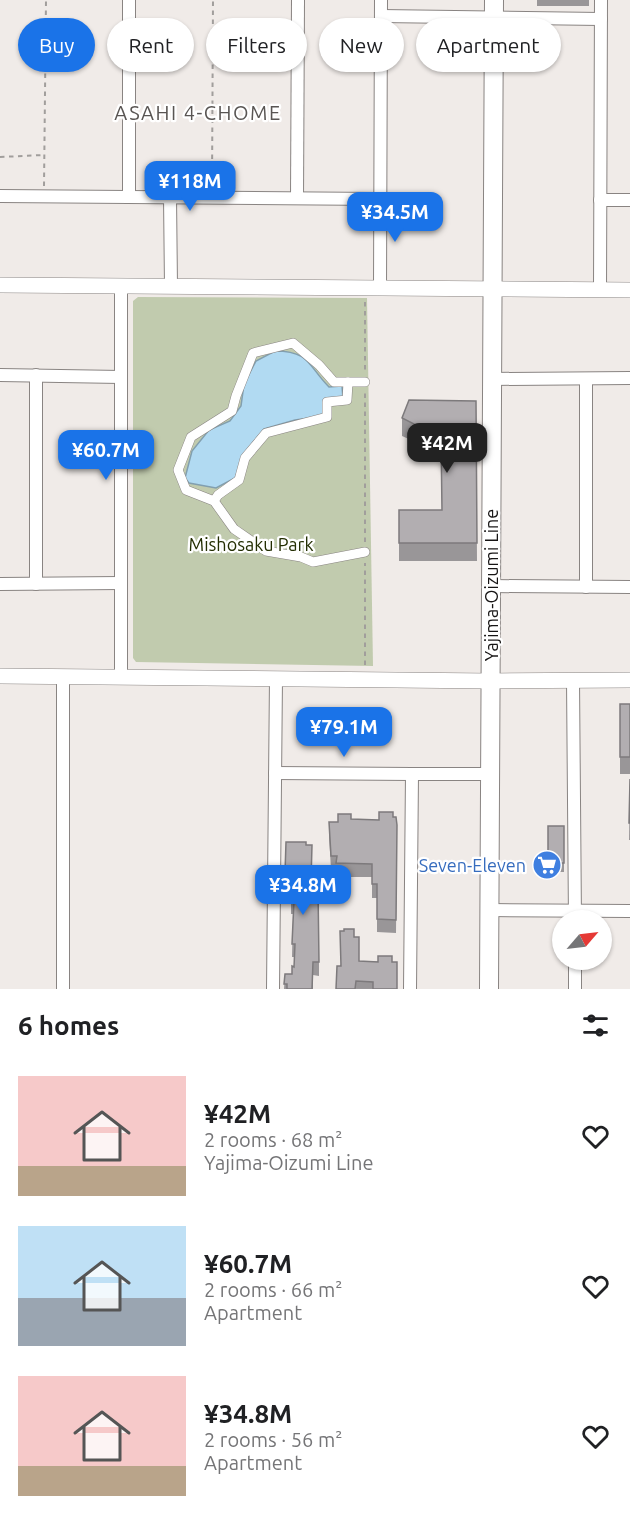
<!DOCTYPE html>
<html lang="en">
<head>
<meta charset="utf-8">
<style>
	body { margin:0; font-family:Ubuntu,sans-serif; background:#f6f6f6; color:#202124; height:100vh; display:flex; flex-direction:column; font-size:22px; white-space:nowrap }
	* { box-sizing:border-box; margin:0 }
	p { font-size:20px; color:#757577 }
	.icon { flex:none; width:33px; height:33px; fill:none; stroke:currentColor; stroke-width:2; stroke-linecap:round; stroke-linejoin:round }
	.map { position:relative; height:989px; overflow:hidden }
	.sheet { display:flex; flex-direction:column; background:#fff; flex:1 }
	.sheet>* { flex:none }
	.guide { position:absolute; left:18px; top:18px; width:594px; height:54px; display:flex; gap:12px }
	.needle { width:39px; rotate:62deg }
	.tools { position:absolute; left:552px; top:910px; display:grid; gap:12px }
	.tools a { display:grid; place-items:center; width:60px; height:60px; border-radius:50%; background:#fff; box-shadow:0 2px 4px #0004; font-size:30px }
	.price { position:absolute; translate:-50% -51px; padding:0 14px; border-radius:12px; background:#1a73e8; color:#fff; font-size:20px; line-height:39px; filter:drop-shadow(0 2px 3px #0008) }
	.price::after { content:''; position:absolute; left:50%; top:36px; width:18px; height:14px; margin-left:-9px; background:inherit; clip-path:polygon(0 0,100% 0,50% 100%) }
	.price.current { background:#222; color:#fff }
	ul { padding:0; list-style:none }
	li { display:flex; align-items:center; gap:18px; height:150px; padding:0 18px }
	li span { display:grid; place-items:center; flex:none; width:168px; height:120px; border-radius:0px; color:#555 }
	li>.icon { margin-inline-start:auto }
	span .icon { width:72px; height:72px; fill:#fffc; stroke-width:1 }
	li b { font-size:26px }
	h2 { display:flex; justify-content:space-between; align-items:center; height:72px; padding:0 18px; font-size:26px }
	.tag { padding:0 21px; border-radius:27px; background:#fff; box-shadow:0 2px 4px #0004; font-size:21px; line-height:54px }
	.tag.current { background:#1a73e8; color:#fff }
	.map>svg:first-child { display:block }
	.green { fill:#c1cbae }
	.water { fill:#b1daf2; stroke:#829faf; stroke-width:1.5 }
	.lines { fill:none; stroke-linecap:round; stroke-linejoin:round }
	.pedestrian-casing { stroke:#898482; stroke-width:10 }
	.minor-casing { stroke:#898482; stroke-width:14 }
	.tertiary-casing { stroke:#898482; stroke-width:16 }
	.secondary-casing { stroke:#898482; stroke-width:20 }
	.path { stroke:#a19e9c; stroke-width:2; stroke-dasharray:4.5 4.5; stroke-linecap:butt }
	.pedestrian { stroke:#fff; stroke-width:9 }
	.minor { stroke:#fff; stroke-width:12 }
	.tertiary { stroke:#fff; stroke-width:15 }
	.secondary { stroke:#fff; stroke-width:18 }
	.wall { fill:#999698 }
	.building { fill:#b2aeb1; stroke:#7d7a7c; stroke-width:1.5 }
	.labels { text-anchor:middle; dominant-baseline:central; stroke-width:4.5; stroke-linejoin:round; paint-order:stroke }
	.park-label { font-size:18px; fill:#232e02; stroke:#fff }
	.street-label { font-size:18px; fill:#161414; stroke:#fff }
	.shop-label { font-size:18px; fill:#366cbe; stroke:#fff; text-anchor:end }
	.neighbourhood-label { font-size:20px; letter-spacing:1.5px; fill:#595553; stroke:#fff }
</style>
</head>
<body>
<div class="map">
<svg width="630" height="989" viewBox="0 0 630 989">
	<rect width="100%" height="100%" fill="#f0ebe8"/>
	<!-- green -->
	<path class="green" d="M138 297 367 298 373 666 136 662 133 658V301Z"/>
	<!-- water -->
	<path class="water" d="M275 351C310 351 308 366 329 387L342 386 343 399 326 400 324 416 295 420 264 429 246 451 235 478 216 488 189 483 185 478 192 451 209 430 230 421 241 406 244 384 256 361Z"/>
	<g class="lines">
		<!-- pedestrian casing -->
		<g class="pedestrian-casing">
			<g id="pedestrian">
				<path d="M214 501 218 495 239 480 245 458 266 433 327 417V402L347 400 348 382"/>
				<path d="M365 552 313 562 301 557 266 551 234 529 214 501 186 490 178 470 191 437 232 411 236 396 253 353 293 343 319 365 334 382H365"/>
			</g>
		</g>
		<!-- minor casing -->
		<g class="minor-casing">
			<g id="minor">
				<path d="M381 16 601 19"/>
				<path d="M0 196 380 199"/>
				<path d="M129 197V0"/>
				<path d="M170 197 171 286"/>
				<path d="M297 198 298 0"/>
				<path d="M600 200H630"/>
				<path d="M380 288 381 0"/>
				<path d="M600 289 601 0"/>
				<path d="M0 375 121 377"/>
				<path d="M492 379 630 378"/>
				<path d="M0 584 121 583"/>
				<path d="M36 584V375"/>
				<path d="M491 586 630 587"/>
				<path d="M586 587V379"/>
				<path d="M121 677V286"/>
				<path d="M573 680 575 921"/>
				<path d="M275 773 412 774"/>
				<path d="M490 910 630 911"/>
				<path d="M63 989V677"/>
				<path d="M273 989 276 678"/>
				<path d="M410 989 412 774H489"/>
				<path d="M575 989V960"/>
			</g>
		</g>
		<!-- tertiary casing -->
		<g class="tertiary-casing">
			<g id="tertiary">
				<path d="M0 285 630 290"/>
				<path d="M0 676 490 681 630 680"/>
			</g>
		</g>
		<!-- secondary casing -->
		<g class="secondary-casing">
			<path id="secondary" d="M489 989 494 0"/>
		</g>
		<!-- path -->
		<g class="path">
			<path d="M0 157 44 155"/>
			<path d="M44 186 46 0"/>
			<path d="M212 186 213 0"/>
			<path d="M365 302V371"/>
			<path d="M365 542V392"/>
			<path d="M365 665V563"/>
		</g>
		<!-- pedestrian -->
		<use href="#pedestrian" class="pedestrian"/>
		<!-- minor -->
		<use href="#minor" class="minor"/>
		<!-- tertiary -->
		<use href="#tertiary" class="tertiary"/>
		<!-- secondary -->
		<use href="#secondary" class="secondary"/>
	</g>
	<!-- wall -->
	<g class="wall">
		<rect x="537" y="0" width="52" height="6"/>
		<path d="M476 401 477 561H399V510H442L441 454H420V444L402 436V418Z"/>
		<rect x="620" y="704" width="10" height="70"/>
		<path d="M630 779V840H629Z"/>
		<path d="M393 817 397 825 396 933 377 932V898H372V877H336V870L331 869 329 836V822H338L351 819 379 820Z"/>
		<rect x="548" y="826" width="16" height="46"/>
		<path d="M286 842 311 882 314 889 319 962V976L313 975V989H284L285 974H292L294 967 295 957H292L293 914H291V887L285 886Z"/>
		<path d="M354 937 359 961 392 962 397 989H336L340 966Z"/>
	</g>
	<!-- building -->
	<g class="building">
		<path d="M409 400 476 401 477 543H399V510H442L441 436H420V427L402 418Z"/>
		<rect x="620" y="704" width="10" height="53"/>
		<path d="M630 779V823H629Z"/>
		<path d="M379 812H393V817H396L397 825 396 920 377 919V884H372V864L336 863 337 856H331L329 822H338V814H351V819L379 820Z"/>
		<rect x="548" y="826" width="16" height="37"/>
		<path d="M286 842H306V845H312L311 882H314V889H318L319 962H313L312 989H287V984H284L285 974H292V966L294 967 295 944H292L294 901H291L292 873H285Z"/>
		<path d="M344 929H354V937H359V961L378 962V956H392V962H397V989H373V982L356 981 355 989H336L337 966H341L340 931H344Z"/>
	</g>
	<!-- icons -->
	<defs>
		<g id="supermarket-disc" transform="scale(1.5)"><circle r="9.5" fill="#3f7fe0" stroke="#fff"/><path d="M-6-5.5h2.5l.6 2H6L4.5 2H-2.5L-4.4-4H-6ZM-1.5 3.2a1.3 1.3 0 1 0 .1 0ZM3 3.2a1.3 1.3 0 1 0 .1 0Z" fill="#fff"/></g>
	</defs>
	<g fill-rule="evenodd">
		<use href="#supermarket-disc" x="547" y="865"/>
	</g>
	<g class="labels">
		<!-- park labels -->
		<g class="park-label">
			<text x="251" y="544">Mishosaku Park</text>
		</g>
		<!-- street labels -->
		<g class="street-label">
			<text transform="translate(491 585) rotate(-90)">Yajima-Oizumi Line</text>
		</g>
		<!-- shop labels -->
		<g class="shop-label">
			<text x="526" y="865">Seven-Eleven</text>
		</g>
		<!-- neighbourhood labels -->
		<g class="neighbourhood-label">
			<text x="198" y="112">ASAHI 4-CHOME</text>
		</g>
	</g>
</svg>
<div class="tools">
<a><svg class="needle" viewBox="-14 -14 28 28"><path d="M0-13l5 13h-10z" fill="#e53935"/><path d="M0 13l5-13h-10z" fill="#757577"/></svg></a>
</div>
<b class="price" style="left:190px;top:212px">¥118M</b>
<b class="price" style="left:395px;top:243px">¥34.5M</b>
<b class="price current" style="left:447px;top:474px">¥42M</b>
<b class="price" style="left:106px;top:481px">¥60.7M</b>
<b class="price" style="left:344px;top:758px">¥79.1M</b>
<b class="price" style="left:303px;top:916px">¥34.8M</b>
<div class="guide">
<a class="tag current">Buy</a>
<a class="tag">Rent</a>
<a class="tag">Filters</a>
<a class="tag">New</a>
<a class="tag">Apartment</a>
</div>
</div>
<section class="sheet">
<h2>6 homes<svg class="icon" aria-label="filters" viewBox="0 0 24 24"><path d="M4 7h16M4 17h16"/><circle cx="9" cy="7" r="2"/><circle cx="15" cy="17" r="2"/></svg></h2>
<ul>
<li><span style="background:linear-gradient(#f6c9c9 75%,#b9a48a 0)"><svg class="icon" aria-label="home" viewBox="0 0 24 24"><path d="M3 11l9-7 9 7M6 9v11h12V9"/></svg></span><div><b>¥42M</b><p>2 rooms · 68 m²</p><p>Yajima-Oizumi Line</p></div><svg class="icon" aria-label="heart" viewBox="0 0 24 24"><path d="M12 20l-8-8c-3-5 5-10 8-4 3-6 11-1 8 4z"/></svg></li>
<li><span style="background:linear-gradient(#bfe0f5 60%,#9aa5b1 0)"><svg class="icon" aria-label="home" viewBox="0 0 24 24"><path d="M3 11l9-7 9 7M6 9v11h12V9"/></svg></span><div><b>¥60.7M</b><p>2 rooms · 66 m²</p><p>Apartment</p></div><svg class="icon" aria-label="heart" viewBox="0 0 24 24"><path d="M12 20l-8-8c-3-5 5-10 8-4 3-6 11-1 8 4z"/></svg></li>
<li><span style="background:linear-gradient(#f6c9c9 75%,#b9a48a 0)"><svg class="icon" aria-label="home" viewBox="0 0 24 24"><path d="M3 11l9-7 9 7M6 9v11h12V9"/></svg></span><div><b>¥34.8M</b><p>2 rooms · 56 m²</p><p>Apartment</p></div><svg class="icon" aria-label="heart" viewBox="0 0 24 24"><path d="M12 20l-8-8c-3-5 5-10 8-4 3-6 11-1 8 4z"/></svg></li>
</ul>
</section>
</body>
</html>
